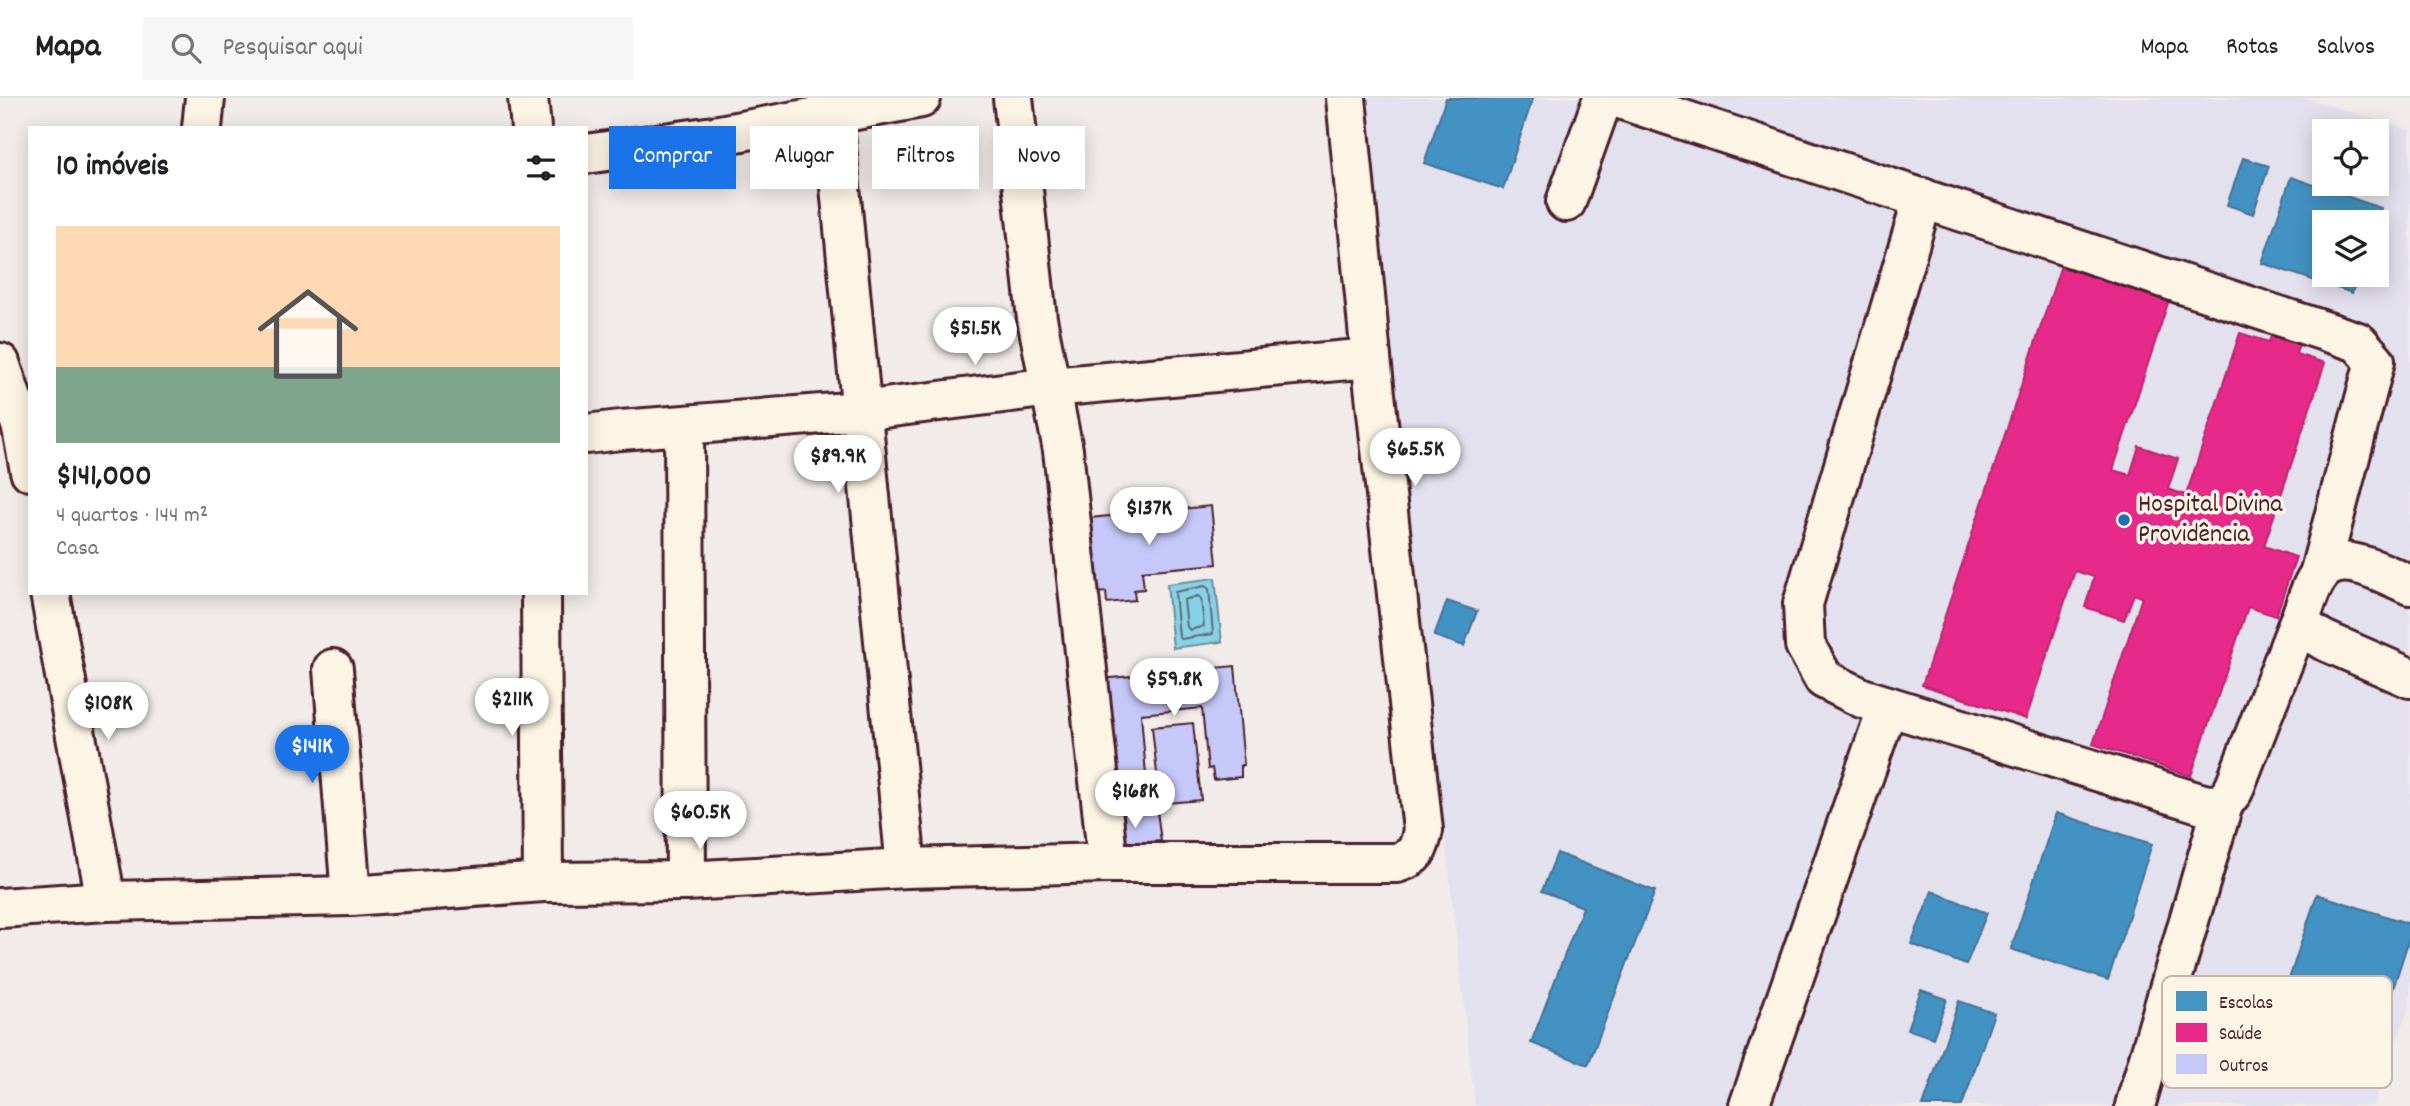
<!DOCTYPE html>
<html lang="pt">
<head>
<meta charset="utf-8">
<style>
	body { margin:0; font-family:Dekko,sans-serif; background:#f6f6f6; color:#202124; height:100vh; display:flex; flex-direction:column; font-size:26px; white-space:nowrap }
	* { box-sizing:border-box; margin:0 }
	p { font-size:23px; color:#757577 }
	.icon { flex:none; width:38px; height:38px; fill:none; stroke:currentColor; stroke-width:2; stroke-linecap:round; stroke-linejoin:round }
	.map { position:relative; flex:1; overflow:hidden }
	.drawer { position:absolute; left:28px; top:28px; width:560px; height:469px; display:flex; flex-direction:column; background:#fff; border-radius:0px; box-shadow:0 4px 18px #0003 }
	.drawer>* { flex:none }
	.guide { position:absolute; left:609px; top:28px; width:665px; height:63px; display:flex; gap:14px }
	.buttons { position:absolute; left:2312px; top:21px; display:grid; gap:14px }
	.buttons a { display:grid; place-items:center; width:77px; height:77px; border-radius:0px; background:#fff; box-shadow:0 4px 18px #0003; font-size:35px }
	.price { position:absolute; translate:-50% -60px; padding:0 16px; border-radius:24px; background:#fff; color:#222; font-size:23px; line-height:46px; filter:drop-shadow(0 2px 4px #0008) }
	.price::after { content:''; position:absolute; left:50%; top:42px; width:21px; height:16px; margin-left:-10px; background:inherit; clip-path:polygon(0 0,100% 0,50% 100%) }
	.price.selected { background:#1a73e8; color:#fff }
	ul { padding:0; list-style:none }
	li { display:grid; align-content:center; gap:14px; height:371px; padding:0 28px }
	li span { display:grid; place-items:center; height:217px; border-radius:0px; color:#555 }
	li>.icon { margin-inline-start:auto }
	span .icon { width:126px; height:126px; fill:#fffc; stroke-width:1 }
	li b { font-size:30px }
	h2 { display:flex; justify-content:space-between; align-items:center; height:84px; padding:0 28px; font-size:30px }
	.pill { padding:0 24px; border-radius:0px; background:#fff; box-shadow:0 4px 18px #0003; font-size:24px; line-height:63px }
	.pill.selected { background:#1a73e8; color:#fff }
	header { display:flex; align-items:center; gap:42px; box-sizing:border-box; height:98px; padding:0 35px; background:#fff; border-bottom:2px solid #e0e0e0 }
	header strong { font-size:33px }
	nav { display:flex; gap:38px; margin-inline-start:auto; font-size:24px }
	.search { width:490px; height:63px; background:#f6f6f6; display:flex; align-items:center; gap:18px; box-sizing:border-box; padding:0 24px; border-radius:0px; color:#757577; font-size:26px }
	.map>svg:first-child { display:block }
	.built { fill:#e4e1ee; fill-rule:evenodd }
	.water { fill:#86d2e6; stroke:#6e8a9b; stroke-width:2 }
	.schools { fill:#4393c3; stroke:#457095; stroke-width:2 }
	.health { fill:#e7298a; stroke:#b8266e; stroke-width:2 }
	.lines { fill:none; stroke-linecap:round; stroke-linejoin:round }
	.shore { stroke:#626776; stroke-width:2 }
	.building { fill:#c6c8fa; stroke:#4a1f2b; stroke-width:2 }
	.minor-casing { stroke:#4a1f2b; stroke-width:44 }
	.minor { stroke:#fcf5e5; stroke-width:38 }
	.poi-dot { fill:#1f6fb2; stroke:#fcf5e5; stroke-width:2.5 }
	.labels { text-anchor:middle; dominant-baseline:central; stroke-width:7; stroke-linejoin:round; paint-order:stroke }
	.poi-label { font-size:26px; fill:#4a1f2b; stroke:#fcf5e5; text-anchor:start }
	.key { fill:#fcf5e5; stroke:#c7b5ad; stroke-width:2 }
	.key-label { font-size:19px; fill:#4a1f2b }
</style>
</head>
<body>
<header>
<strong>Mapa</strong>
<div class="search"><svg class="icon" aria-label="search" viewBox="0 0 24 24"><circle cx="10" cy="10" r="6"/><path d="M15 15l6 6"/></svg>Pesquisar aqui</div>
<nav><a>Mapa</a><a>Rotas</a><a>Salvos</a></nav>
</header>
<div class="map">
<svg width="2410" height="1008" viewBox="0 0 2410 1008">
	<rect width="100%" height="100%" fill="#f1ece9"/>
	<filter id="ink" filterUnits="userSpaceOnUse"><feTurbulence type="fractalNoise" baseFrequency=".0143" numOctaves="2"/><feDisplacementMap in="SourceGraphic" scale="14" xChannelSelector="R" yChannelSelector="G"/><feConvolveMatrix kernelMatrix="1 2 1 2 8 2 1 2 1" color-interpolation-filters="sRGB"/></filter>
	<g filter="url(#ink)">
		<!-- built -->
		<path class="built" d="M1362 0H2305L2410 32V907L2373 1008H1475ZM2324 33H2376V86H2324ZM2324 124H2376V177H2324Z"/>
		<!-- water -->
		<path class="water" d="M1215 480 1222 544 1173 550 1167 486Z"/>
		<!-- schools -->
		<g class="schools">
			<path d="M1446 0H1533L1503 91 1424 65Z"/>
			<path d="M2243 60 2269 68 2253 116 2227 107Z"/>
			<path d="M2291 79 2381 110 2376 124H2324V177H2358L2352 195 2262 165Z"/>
			<path d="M1447 503 1477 513 1464 548 1434 538Z"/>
			<path d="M2056 715 2152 746 2108 882 2011 851Z"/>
			<path d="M1557 755 1655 793 1588 967 1531 945 1583 809 1542 793Z"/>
			<path d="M1932 793 1987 815 1966 867 1911 846Z"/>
			<path d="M2317 796 2410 826V838L2368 968 2271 936Z"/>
			<path d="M1921 892 1947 901 1933 940 1907 931Z"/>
			<path d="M1959 903 1994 915 1962 1008H1923Z"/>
		</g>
		<!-- health -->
		<path class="health" d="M2065 155 2173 190 2113 372 2130 377 2139 348 2178 361 2168 391 2186 397 2240 235 2269 244 2274 228 2302 237 2296 256 2325 265 2264 448 2296 459 2276 518 2248 509 2191 678 2093 646 2142 499 2134 496 2124 522 2085 509 2094 479 2075 473 2026 621 1922 587Z"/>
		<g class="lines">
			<!-- shore -->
			<g class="shore">
				<path d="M1205 488 1209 491 1213 536 1181 541 1179 539 1175 494Z"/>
				<path d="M1198 498 1201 501 1204 528 1190 532 1187 529 1184 502Z"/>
			</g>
		</g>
		<!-- building -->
		<g class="building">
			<path d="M1211 408 1217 466 1142 473 1144 491 1134 492 1135 502 1107 505 1106 494 1097 495 1090 420Z"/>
			<path d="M1235 568 1244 667H1241V679L1214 682 1212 670 1208 671 1202 610 1141 616 1146 677 1142 678 1143 688 1116 691 1101 581Z"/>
			<path d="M1193 625 1201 702 1167 705 1166 693 1159 694 1152 629Z"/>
			<path d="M1149 708 1150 714 1157 713 1161 743 1150 744 1151 753 1116 757 1112 712Z"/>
		</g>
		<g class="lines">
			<!-- minor casing -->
			<g class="minor-casing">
				<g id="minor">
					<path d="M528 0 531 30"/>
					<path d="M1013 0 1037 221 1063 352 1108 765"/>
					<path d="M1617 0 2358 244 2375 263 2319 477"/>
					<path d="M833 17 906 770"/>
					<path d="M202 30 205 0"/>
					<path d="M586 56 714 38 921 0"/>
					<path d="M1923 100 1803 506 1805 547 1824 581 1862 600 2206 707 2223 706 2233 693 2298 526"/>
					<path d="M1566 104 1603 0"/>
					<path d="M0 265 22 330 30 373"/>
					<path d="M684 328 686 783"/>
					<path d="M586 336 621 332 860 313 1051 289 1371 260"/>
					<path d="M2410 487C2385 477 2341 449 2320 476 2309 489 2305 511 2298 526L2323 542 2410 580"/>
					<path d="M50 495 106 803"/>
					<path d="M541 495 543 784"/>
					<path d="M333 571 351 798"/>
					<path d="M0 810 106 803 351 798 543 784 686 783 906 770 1108 765H1397C1416 759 1419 752 1423 732L1371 260 1346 0"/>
					<path d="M1749 1008 1888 608"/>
					<path d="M2135 1008 2223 706"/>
				</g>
			</g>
			<!-- minor -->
			<use href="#minor" class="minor"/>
		</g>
	</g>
	<!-- markers -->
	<circle class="poi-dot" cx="2124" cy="422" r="7"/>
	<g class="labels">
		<!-- poi labels -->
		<g class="poi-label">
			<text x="2138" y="407">Hospital Divina<tspan x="2138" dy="30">Providência</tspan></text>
		</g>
	</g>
	<!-- legend -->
	<rect x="2162" y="878" width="230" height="112" rx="10" class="key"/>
	<rect x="2176" y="893" width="31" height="20" fill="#4393c3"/>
	<rect x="2176" y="925" width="31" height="19" fill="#e7298a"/>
	<rect x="2176" y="956" width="31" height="20" fill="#c6c8fa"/>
	<g class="key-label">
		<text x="2219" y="910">Escolas</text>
		<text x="2219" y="941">Saúde</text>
		<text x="2219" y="973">Outros</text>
	</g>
</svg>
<div class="buttons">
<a><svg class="icon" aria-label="locate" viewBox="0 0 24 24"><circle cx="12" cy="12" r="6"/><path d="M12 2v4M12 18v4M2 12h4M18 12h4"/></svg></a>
<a><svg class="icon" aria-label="layers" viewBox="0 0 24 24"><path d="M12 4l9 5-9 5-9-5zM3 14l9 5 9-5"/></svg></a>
</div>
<b class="price" style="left:975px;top:269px">$51.5K</b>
<b class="price" style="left:1415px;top:390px">$65.5K</b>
<b class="price" style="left:838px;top:397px">$89.9K</b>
<b class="price" style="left:1149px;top:449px">$137K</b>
<b class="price" style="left:1174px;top:620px">$59.8K</b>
<b class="price" style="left:512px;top:640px">$211K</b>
<b class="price" style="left:108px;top:644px">$108K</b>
<b class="price selected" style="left:312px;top:687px">$141K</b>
<b class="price" style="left:1135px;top:732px">$168K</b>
<b class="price" style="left:700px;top:753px">$60.5K</b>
<div class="guide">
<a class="pill selected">Comprar</a>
<a class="pill">Alugar</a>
<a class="pill">Filtros</a>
<a class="pill">Novo</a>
</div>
<section class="drawer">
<h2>10 imóveis<svg class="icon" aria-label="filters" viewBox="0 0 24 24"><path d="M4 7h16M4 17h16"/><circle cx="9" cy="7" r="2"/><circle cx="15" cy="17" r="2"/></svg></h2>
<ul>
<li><span style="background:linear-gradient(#ffd9b3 65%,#7fa58c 0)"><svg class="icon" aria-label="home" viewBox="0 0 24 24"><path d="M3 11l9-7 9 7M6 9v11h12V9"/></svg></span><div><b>$141,000</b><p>4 quartos · 144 m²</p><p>Casa</p></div></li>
</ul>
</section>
</div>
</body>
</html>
